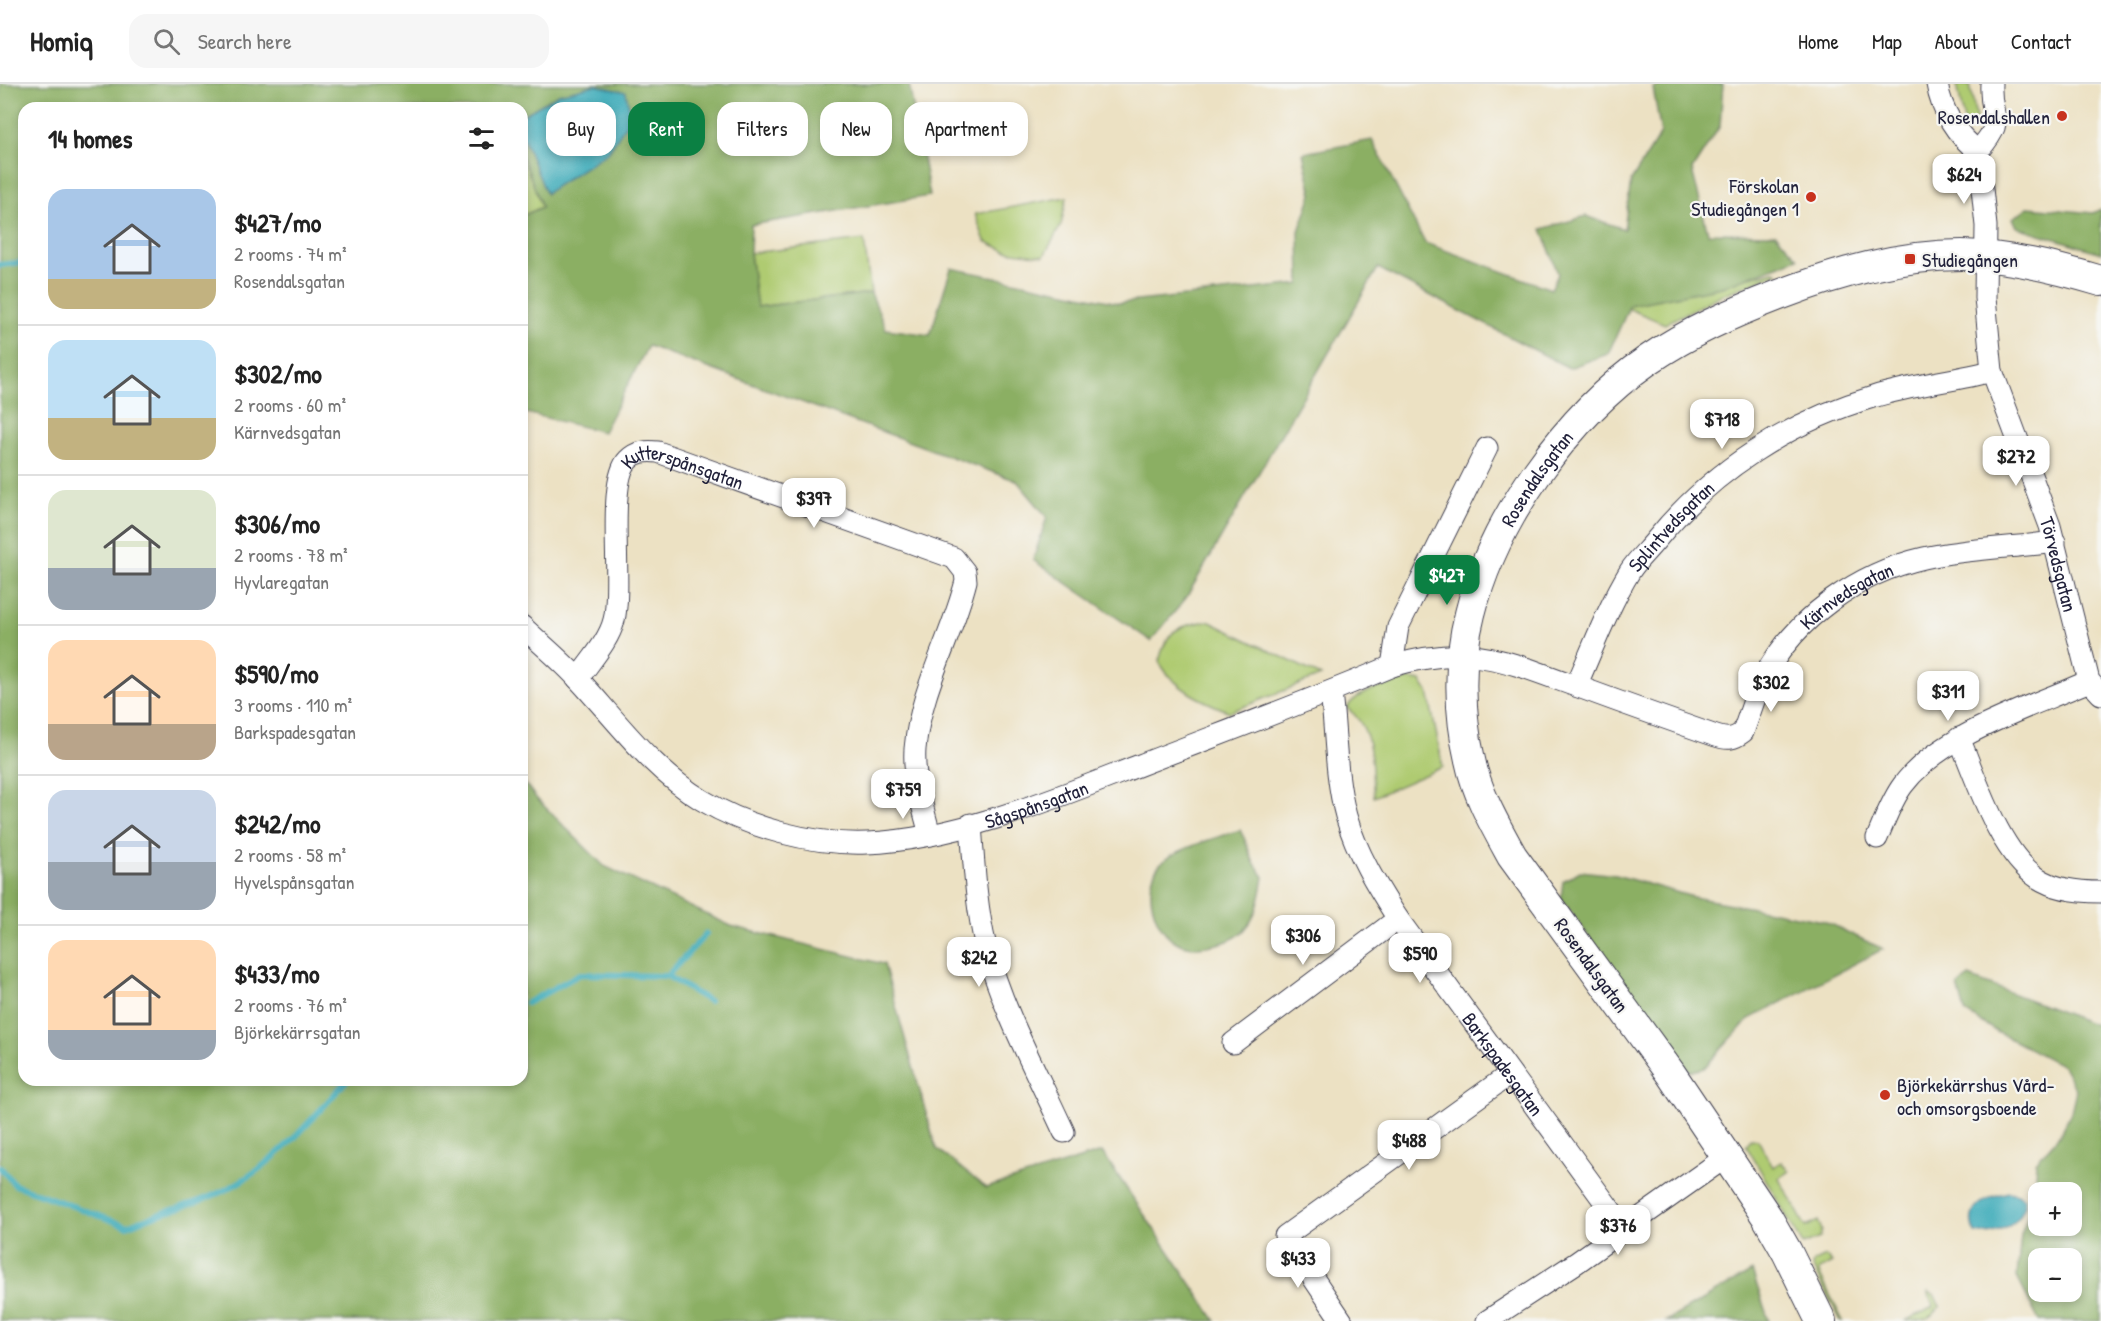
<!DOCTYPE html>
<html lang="en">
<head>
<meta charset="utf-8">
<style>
	body { margin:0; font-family:"Patrick Hand",sans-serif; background:#f6f6f6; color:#222; height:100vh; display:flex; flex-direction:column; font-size:22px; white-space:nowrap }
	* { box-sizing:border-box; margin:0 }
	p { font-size:20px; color:#767676 }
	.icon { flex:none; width:33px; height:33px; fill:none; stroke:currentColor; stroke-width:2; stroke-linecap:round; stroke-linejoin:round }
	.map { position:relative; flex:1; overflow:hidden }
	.drawer { position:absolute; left:18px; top:18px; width:510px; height:984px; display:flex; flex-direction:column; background:#fff; border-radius:18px; box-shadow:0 3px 9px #0003 }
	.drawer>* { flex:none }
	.top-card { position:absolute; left:546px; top:18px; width:570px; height:54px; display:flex; gap:12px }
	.buttons { position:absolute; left:2028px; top:1098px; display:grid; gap:12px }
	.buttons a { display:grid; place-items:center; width:54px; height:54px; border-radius:12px; background:#fff; box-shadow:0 3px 9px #0003; font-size:30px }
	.price { position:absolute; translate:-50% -51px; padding:0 14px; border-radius:12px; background:#fff; color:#222; font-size:20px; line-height:39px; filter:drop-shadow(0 2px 3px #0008) }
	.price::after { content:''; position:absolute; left:50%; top:36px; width:18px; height:14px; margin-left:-9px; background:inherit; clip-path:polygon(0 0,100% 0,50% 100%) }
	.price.active { background:#0b8043; color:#fff }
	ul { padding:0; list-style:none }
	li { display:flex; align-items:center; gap:18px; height:150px; padding:0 30px }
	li+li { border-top:2px solid #e0e0e0 }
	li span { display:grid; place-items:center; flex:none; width:168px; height:120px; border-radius:18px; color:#555 }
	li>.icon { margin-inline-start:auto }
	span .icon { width:72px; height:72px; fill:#fffc; stroke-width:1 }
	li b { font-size:26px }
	h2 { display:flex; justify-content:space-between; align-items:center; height:72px; padding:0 30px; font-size:26px }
	.tag { padding:0 21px; border-radius:18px; background:#fff; box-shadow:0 3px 9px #0003; font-size:21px; line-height:54px }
	.tag.active { background:#0b8043; color:#fff }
	header { display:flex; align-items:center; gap:36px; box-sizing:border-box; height:84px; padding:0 30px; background:#fff; border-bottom:2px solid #e0e0e0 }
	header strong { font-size:28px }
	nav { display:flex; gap:33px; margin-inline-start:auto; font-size:21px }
	.search { width:420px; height:54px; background:#f6f6f6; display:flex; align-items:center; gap:15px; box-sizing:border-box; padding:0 21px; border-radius:18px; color:#767676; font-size:22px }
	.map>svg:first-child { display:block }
	.green { fill:#afcb71; stroke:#687656; stroke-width:1.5 }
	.forest { fill:#8baf63; stroke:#56684f; stroke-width:1.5; fill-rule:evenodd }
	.water { fill:#3cabb9; stroke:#2f667a; stroke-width:1.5 }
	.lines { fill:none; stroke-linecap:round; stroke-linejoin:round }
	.stream { stroke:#3cabb9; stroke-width:6 }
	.street-casing { stroke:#403f4f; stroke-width:23 }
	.secondary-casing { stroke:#403f4f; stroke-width:32 }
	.street { stroke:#fff; stroke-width:21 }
	.secondary { stroke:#fff; stroke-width:30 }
	.poi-dot { fill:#c8321e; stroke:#f6f6f2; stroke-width:2 }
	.labels { text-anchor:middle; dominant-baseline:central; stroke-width:4.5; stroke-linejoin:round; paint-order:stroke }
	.poi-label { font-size:20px; fill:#22223b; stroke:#f6f6f2; text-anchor:end }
	.street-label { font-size:20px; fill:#22223b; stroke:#f6f6f2 }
</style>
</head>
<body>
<header>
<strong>Homiq</strong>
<div class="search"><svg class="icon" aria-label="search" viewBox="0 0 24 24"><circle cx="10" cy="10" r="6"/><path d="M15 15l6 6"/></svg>Search here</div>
<nav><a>Home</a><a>Map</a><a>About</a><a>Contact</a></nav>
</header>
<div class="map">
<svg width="2101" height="1237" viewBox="0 0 2101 1237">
	<rect width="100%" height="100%" fill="#f6f6f2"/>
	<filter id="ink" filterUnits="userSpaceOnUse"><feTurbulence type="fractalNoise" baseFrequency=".0167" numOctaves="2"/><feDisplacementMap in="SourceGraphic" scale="12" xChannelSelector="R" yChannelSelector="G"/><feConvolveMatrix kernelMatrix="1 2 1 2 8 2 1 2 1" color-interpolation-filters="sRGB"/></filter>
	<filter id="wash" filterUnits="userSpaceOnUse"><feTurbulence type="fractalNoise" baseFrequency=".008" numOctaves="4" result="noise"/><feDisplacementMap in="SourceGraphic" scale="24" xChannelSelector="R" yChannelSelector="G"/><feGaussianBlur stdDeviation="1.35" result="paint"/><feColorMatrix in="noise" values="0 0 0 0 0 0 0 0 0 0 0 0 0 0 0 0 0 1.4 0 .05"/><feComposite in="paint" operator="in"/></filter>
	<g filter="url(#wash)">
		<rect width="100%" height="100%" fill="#ece1c3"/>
		<!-- green -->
		<g class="green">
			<path d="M1957 0H1970L1976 34 1972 40 1964 37Z"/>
			<path d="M522 72 543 123 522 132Z"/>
			<path d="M1067 113 1061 141 1044 172 1006 167 985 157 975 130Z"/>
			<path d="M864 156 871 209 756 223 750 169Z"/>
			<path d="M1774 187 1778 189 1717 213 1665 240 1584 206 1718 201Z"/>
			<path d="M1208 537 1321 592 1230 628C1200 616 1176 606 1159 578 1166 546 1178 542 1208 537Z"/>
			<path d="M1409 595 1421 597 1428 608 1443 683 1374 713C1370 681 1376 646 1347 624 1356 606 1391 601 1409 595Z"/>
			<path d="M1751 1055 1758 1056 1773 1083 1781 1078 1789 1087 1779 1094 1806 1143 1818 1137 1822 1146 1820 1154 1803 1161 1746 1061Z"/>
			<path d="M1826 1172 1832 1179 1819 1186V1189L1843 1237H1841L1812 1182 1813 1178Z"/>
			<path d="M1928 1208 1934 1210 1940 1223C1929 1237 1922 1237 1905 1237L1933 1223Z"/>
		</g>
		<!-- forest -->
		<g class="forest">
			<path d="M0 0H909L930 112 751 141 750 169 757 223 871 209 886 245 930 251 951 184 1118 219 1300 200 1299 147 1312 110 1303 69 1372 56 1425 159 1551 205 1558 190 1542 145 1586 132 1624 145 1631 97 1661 49 1653 4 1662 0H1723L1720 42 1692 86 1708 149 1776 150 1798 174 1722 203 1630 221 1608 270 1569 284 1378 184 1186 514 1151 557 1033 476 1047 433 1017 397 648 262 603 348 522 328V132L542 123 522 72V51L546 109 559 10 522 32V24H24V996H522V696L537 715 604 782 731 842 884 880 936 1064 986 1104 1102 1068 1216 1237H0Z"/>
			<path d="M2028 123 2093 129 2101 125V169L2017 143 2013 134Z"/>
			<path d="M1241 746 1253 777 1264 793C1261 810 1258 830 1246 844 1234 860 1196 868 1178 859 1153 847 1141 800 1161 779 1175 765 1221 752 1241 746Z"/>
			<path d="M1580 787 1616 791 1693 813 1824 837 1883 865 1749 935 1704 984 1692 987 1681 982 1561 814 1563 797Z"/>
			<path d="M1969 893 2101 943V1237H2039L2017 1193 2021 1151 2033 1117 2036 1078 2059 1052 2071 1028 2076 1006 2063 982 1997 948 1965 928 1958 902ZM2038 1108H2072V1142H2038ZM2038 1174H2072V1208H2038Z"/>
			<path d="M1752 1187 1769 1237H1666Z"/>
		</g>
		<!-- water -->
		<g class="water">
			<path d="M595 1 626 8 631 33 608 68 546 109 522 51V32L559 10Z"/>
			<path d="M2009 1108 2018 1110 2025 1115C2025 1139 1995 1154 1975 1149 1962 1123 1989 1112 2009 1108Z"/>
		</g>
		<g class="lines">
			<!-- stream -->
			<g class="stream">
				<path d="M0 181 24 178"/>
				<path d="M667 892 706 850"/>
				<path d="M527 919 580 890 667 892 709 917"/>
				<path d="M0 1083 15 1101 127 1142C163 1127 202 1120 236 1100 280 1075 314 1033 347 996"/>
			</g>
		</g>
	</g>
	<g filter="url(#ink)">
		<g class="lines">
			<!-- street casing -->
			<g class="street-casing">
				<g id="street">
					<path d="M1937 0C1941 26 1957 52 1978 67"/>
					<path id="s1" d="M1991 0C1989 37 2008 33 1978 67L1986 142 1985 214 1992 287 2050 442 2089 597 2101 610"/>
					<path id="s2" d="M522 542C541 560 562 577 579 596 618 638 652 686 702 716 749 744 812 761 867 759 956 756 1058 713 1140 681 1225 648 1309 617 1392 582 1476 558 1510 579 1587 606 1630 622 1673 637 1716 652 1728 656 1734 655 1743 648 1750 630 1755 610 1764 593 1796 533 1858 489 1924 474 1967 464 2012 464 2055 458"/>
					<path d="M1392 582 1398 543 1487 364"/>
					<path id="s3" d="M578 595C590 577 609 557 614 536 623 500 606 398 628 376 636 367 647 367 658 368L954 474 965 488 966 497C952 553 920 606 915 665 913 694 923 723 930 751"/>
					<path id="s4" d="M1576 602C1593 564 1608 523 1630 487 1637 476 1648 466 1656 456 1712 387 1788 338 1873 313 1911 301 1953 297 1992 287"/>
					<path id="s5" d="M1331 608C1336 649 1335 692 1346 732 1357 770 1377 802 1398 835L1623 1143"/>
					<path d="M1959 654C1977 696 1999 769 2038 794 2056 806 2081 808 2101 808"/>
					<path d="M971 740C974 781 976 823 986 863 1001 923 1038 991 1064 1048"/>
					<path d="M1877 754C1885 736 1891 717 1903 701 1941 650 2031 623 2089 597"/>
					<path d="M1233 959 1398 835"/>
					<path d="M1342 1237 1285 1152 1510 990"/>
					<path d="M1487 1237 1576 1179 1726 1073"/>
				</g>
			</g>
			<!-- secondary casing -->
			<g class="secondary-casing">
				<g id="secondary">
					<path id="s6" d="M1821 1237 1787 1168 1767 1133 1671 990 1512 772C1495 741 1477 710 1470 676 1459 630 1458 576 1470 530 1493 436 1568 331 1648 276 1689 248 1732 229 1779 211 1837 189 1899 171 1962 171 2009 172 2057 184 2101 197"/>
				</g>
			</g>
			<!-- street -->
			<use href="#street" class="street"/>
			<!-- secondary -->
			<use href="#secondary" class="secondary"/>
		</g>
	</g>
	<!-- markers -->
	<g class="poi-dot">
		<circle cx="2062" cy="32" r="6"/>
		<circle cx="1811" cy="113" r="6"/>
		<rect x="1904" y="169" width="12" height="12" rx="3"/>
		<circle cx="1885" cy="1011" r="6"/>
	</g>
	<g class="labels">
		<!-- poi labels -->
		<g class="poi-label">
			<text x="2050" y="32">Rosendalshallen</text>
			<text x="1799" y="101">Förskolan<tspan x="1799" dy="23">Studiegången 1</tspan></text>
			<text x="1922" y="175" text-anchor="start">Studiegången</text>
			<text x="1897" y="1000" text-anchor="start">Björkekärrshus Vård-<tspan x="1897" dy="23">och omsorgsboende</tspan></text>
		</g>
		<!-- street labels -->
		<g class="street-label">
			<text stroke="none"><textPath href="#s6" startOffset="964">Rosendalsgatan</textPath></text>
			<text stroke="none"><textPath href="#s3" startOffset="290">Kutterspånsgatan</textPath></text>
			<text stroke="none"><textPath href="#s4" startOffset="188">Splintvedsgatan</textPath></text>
			<text stroke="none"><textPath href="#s1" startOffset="498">Törvedsgatan</textPath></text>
			<text stroke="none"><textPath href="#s2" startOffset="1524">Kärnvedsgatan</textPath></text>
			<text stroke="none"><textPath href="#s2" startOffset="598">Sågspånsgatan</textPath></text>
			<text transform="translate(1592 881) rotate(54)">Rosendalsgatan</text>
			<text stroke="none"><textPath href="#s5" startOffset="420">Barkspadesgatan</textPath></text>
		</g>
	</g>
</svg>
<div class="buttons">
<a>+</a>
<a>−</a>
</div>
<b class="price" style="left:1964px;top:121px">$624</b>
<b class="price" style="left:1722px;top:366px">$718</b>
<b class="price" style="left:2016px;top:403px">$272</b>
<b class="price" style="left:814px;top:445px">$397</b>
<b class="price active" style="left:1447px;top:522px">$427</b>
<b class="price" style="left:1771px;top:629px">$302</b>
<b class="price" style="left:1948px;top:638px">$311</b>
<b class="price" style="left:903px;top:736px">$759</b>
<b class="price" style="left:1303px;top:882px">$306</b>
<b class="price" style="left:1420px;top:900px">$590</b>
<b class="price" style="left:979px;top:904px">$242</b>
<b class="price" style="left:1409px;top:1087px">$488</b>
<b class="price" style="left:1618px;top:1172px">$376</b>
<b class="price" style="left:1298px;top:1205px">$433</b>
<div class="top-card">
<a class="tag">Buy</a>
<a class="tag active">Rent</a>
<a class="tag">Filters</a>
<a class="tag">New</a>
<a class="tag">Apartment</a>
</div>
<section class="drawer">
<h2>14 homes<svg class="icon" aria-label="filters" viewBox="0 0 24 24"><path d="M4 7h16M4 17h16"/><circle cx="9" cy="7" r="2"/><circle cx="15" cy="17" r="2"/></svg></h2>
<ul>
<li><span style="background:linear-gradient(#a9c7e8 75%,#c2b280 0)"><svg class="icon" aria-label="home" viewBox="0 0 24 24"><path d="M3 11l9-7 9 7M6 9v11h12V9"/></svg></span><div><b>$427/mo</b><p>2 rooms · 74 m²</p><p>Rosendalsgatan</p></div></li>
<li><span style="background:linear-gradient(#bfe0f5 65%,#c2b280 0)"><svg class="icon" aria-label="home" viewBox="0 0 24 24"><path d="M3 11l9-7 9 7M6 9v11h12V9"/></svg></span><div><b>$302/mo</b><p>2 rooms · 60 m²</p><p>Kärnvedsgatan</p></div></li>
<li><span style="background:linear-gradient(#dfe7d0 65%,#9aa5b1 0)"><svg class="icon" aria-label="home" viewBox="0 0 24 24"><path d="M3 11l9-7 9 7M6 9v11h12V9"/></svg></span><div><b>$306/mo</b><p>2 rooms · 78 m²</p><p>Hyvlaregatan</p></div></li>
<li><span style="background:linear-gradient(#ffd9b3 70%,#b9a48a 0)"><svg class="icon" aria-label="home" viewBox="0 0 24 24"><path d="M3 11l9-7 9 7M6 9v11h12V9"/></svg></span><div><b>$590/mo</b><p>3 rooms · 110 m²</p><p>Barkspadesgatan</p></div></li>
<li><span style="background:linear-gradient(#c9d6e8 60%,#9aa5b1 0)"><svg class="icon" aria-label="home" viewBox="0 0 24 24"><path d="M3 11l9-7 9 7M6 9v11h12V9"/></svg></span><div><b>$242/mo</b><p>2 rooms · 58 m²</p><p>Hyvelspånsgatan</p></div></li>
<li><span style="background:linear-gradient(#ffd9b3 75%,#9aa5b1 0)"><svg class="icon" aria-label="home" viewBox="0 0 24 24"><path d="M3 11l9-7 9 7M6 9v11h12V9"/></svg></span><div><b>$433/mo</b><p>2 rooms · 76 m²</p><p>Björkekärrsgatan</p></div></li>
</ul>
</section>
</div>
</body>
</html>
